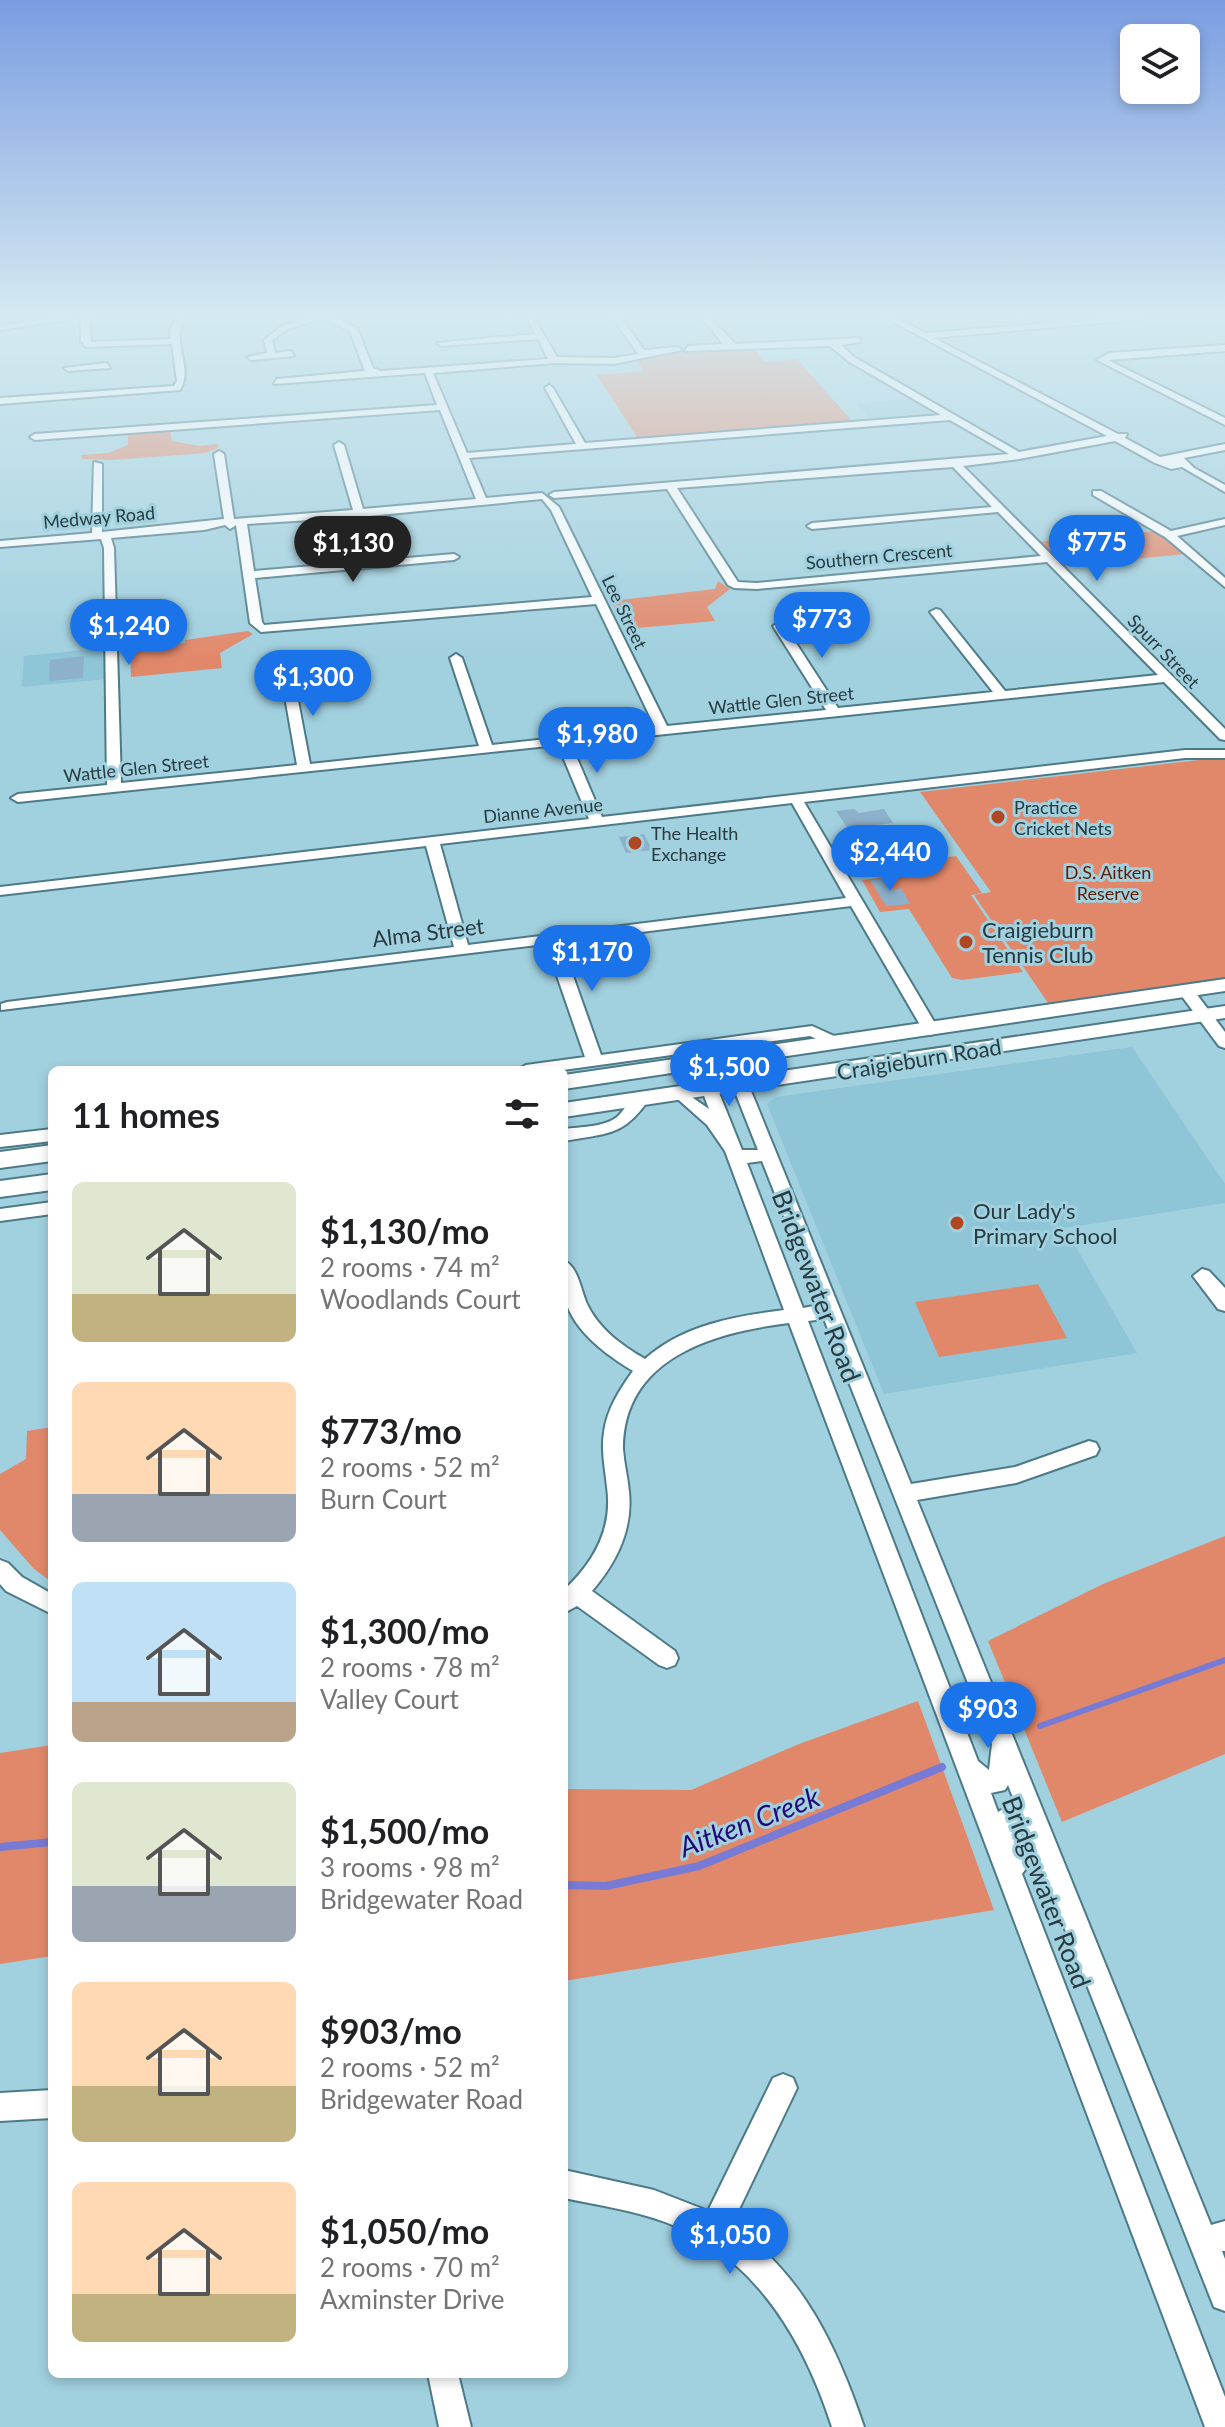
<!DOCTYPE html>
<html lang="en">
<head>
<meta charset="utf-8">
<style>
	body { margin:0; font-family:Lato,sans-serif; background:#f2f2f2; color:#202124; height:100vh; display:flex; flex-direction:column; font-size:30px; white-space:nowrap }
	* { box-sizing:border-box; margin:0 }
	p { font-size:26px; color:#757577 }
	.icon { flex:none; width:44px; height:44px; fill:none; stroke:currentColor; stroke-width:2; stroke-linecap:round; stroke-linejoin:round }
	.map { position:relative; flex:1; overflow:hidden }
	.panel { position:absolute; left:48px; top:1066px; width:520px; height:1312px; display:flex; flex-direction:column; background:#fff; border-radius:12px; box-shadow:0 4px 12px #0003 }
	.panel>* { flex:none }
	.fabs { position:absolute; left:1120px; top:24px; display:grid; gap:16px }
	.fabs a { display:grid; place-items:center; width:80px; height:80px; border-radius:12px; background:#fff; box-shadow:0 4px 12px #0003; font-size:40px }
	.price { position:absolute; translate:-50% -68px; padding:0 18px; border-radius:28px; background:#1a73e8; color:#fff; font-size:26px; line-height:52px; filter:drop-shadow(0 2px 4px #0008) }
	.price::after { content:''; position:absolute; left:50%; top:48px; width:24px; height:18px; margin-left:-12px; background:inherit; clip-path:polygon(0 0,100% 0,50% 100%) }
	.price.on { background:#222; color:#fff }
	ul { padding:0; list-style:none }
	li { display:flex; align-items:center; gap:24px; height:200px; padding:0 24px }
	li span { display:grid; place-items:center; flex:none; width:224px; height:160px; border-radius:12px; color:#555 }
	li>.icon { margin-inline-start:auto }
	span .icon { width:96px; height:96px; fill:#fffc; stroke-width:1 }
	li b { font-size:34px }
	h2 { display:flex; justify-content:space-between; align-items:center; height:96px; padding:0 24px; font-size:34px }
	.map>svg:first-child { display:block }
	.built { fill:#8ec5d7 }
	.green { fill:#e2886a }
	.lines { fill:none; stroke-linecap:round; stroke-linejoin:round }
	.stream-far1 { stroke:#777bd6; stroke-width:6 }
	.stream { stroke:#777bd6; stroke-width:8 }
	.building { fill:#8db1ca }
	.minor-casing { stroke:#4d7a87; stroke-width:4 }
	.major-casing { stroke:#4d7a87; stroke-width:4 }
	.minor { fill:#fff; fill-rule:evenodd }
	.major { fill:#fff; fill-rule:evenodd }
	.poi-dot { fill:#af4822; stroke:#a1d0df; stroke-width:3 }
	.labels { text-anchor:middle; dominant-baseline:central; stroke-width:6; stroke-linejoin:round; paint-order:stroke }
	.far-street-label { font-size:18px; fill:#283b41; stroke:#a1d0df }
	.far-poi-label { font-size:18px; fill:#283b41; stroke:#a1d0df; text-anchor:start }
	.far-park-label { font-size:18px; fill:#5e1e05; stroke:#a1d0df }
	.poi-label { font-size:22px; fill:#283b41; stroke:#a1d0df; text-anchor:start }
	.street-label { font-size:22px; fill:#283b41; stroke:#a1d0df }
	.near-street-label { font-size:26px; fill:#283b41; stroke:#a1d0df }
	.near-water-label { font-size:28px; font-style:italic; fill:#240879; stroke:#a1d0df }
</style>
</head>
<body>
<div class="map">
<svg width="1225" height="2427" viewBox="0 0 1225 2427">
	<rect width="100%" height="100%" fill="#a1d0df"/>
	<!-- built -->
	<g class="built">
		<path d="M915 398 941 414 874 422 857 404Z"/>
		<path d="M184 626 185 643 123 649V632Z"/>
		<path d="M105 648 106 679 22 687 24 656Z"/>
		<path d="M1132 1047 1225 1184V1203L1065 1228 1137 1353 884 1394 767 1104 776 1097Z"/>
	</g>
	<!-- green -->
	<g class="green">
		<path d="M728 348H753L765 362 797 359 853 422 638 439 597 375 643 371 637 360 652 353Z"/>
		<path d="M170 431 172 441 200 446 218 444V448L206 453 112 460 82 459 81 455 108 453 128 445V434Z"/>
		<path d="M1158 531 1186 554 1060 566 1037 542Z"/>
		<path d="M718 581 730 589 707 607 715 621 626 629 611 601 715 589Z"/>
		<path d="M248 631 253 634 220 653 222 668 131 677 130 649 185 643V640Z"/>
		<path d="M1225 757V978L1048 1003 974 895 991 892 920 792Z"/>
		<path d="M956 856 982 893 971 895 1023 972 962 980 952 978 909 909 880 912 862 880 903 875 896 864Z"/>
		<path d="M1038 1284 1067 1338 939 1357 915 1302Z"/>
		<path d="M52 1427V1582L34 1569 0 1530V1474L26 1459 27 1431Z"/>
		<path d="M1225 1536V1754L1062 1822 988 1641 1103 1584Z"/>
		<path d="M918 1701 994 1910 564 1981V1789L691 1790 799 1744Z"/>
		<path d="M52 1745V1956L0 1964V1753Z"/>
	</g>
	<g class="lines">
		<!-- stream-far1 -->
		<path class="stream-far1" d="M1040 1726 1225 1660"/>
		<!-- stream -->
		<g class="stream">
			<path d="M0 1847 52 1842"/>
			<path d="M564 1885 606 1886 699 1866 942 1767"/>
		</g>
	</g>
	<!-- building -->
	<g class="building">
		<path d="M84 656 83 678 49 681 50 660Z"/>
		<path d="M854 809 859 813 884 809 893 823 868 826 872 830 851 833 836 811Z"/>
		<path d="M644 834 652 850 626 853 619 837Z"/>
		<path d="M886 879 892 890 901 888 910 904 886 906 870 880Z"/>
	</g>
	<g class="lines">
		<!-- minor casing -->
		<g class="minor-casing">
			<g id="minor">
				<path d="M55 318H77L0 330V326Z"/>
				<path d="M81 318H89L91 342 171 339 170 329 177 318H185C170 342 194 367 180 390L0 404V398L174 386 177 381 172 344 86 347 81 341Z"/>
				<path d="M309 318H335L357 328 373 368 381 371 548 359 538 339 441 346 437 343 535 334 528 318H537L535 320 557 357 614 358 638 354 613 318H621L644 350 678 347 682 350 614 364 554 363 433 373 467 453 576 444 545 388 549 385 553 388 585 443 941 415 848 361 830 346 685 351 688 346 723 344 702 318H710L735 344 860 338V342L841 345 854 357 1019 452 1107 436 886 318H896L925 333 1117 318H1151L934 338 1118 434H1127L1125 438 1160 457 1225 444V450L1184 458 1194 468 1225 485V492L1182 467 1171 469 1155 463 1115 441 1019 459 963 466 1225 729V740L1220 739 1164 682 571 744 602 817 1185 750H1225V758H1185L804 802 939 1030 931 1035 923 1030 851 906 561 942 601 1055 812 1026 843 1040 845 1043 837 1048 810 1036 563 1070H518L526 1065 585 1057 546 944 1 1010V1004L7 1002 454 947 426 846 0 895V887L589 819 558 745 18 802 11 798 18 794 107 785 104 548 101 539 0 547V541L92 533 94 462 102 464V532L224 519 214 454 219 451 224 454 234 519 353 510 334 445 339 442 344 445 363 509 476 499 440 410 35 440 30 437 35 434 437 405 425 373 274 384 277 379 365 371 350 331 324 318 288 329 272 340 275 353 291 351 294 356 251 360 247 357 267 353 264 340 282 326ZM950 420 1009 454 554 492 549 495 554 498 667 489 728 585 734 588 757 589 1047 562 1158 675 1005 691 940 610 936 609 930 612 993 692 838 708 785 626 779 623 773 626 826 710 667 726 559 507 542 493 486 498 469 458ZM953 467 992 507 812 523 807 526 812 529 998 512 1041 556 757 583 738 582 677 488ZM542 499 551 510 592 597 264 625 262 622 255 578 454 560 459 557 454 554 254 571 247 524 359 517ZM225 525 230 529 236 525 250 623 261 632 596 604 655 727 492 745 462 658 456 654 450 658 479 746 310 764 293 674 287 670 281 674 297 765 121 783 114 548 111 538 204 530ZM792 803 846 898 468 945 440 844Z"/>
				<path d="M1225 345V351L1108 360 1225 418V425L1097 360 1109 353Z"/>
				<path d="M107 363 110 368 68 371 64 368Z"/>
				<path d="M1093 491H1101L1171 531 1225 519V525L1177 536 1225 578V587L1165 537 1093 495Z"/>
				<path d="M1186 986 1192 988 1225 1032V1048L1219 1046 1178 991Z"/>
				<path d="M730 1054 738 1059 911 1484 1015 1467 1089 1441 1096 1443 1099 1449 1096 1455 1016 1483 917 1500 1211 2225 1225 2221V2251H1222L1225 2259V2311L1214 2307 1029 1838 1020 1832 1029 1864 1022 1874 1225 2397V2427H1205L789 1323C715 1332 623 1357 623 1449 624 1464 628 1478 629 1492 633 1530 616 1563 592 1591L675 1651 678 1658 675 1665 667 1668 659 1665 577 1606 564 1613V1590C594 1562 613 1529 607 1487 605 1468 601 1450 604 1432 607 1409 620 1389 633 1371 605 1354 569 1328 564 1293 563 1283 564 1272 564 1261 578 1266 581 1291 587 1304 599 1329 621 1345 645 1359 683 1325 735 1316 784 1310L725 1151 707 1125 672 1094 680 1089 709 1109 692 1064 700 1059 706 1060 742 1150H758L722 1059ZM762 1161 819 1305 803 1308 747 1163ZM824 1319 992 1744 989 1770 978 1761 808 1321ZM1008 1785 1016 1805 1008 1806 998 1812 991 1793 1005 1790Z"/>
				<path d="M641 1094 649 1099C623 1137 607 1133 564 1141V1129C580 1127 605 1127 617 1117 626 1109 629 1098 641 1094Z"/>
				<path d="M52 1129V1141L0 1147V1135Z"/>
				<path d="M52 1202V1214L0 1221V1209Z"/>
				<path d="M1202 1269 1209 1271 1225 1288V1311L1218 1309 1193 1276Z"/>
				<path d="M0 1560 8 1563 22 1577 52 1594V1614L6 1591 0 1584Z"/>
				<path d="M783 2074 793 2078 797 2088 731 2226C802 2270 838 2350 864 2427H832C804 2340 755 2256 665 2222 633 2210 597 2205 564 2198V2170L654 2190 708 2211 773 2078Z"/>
				<path d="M52 2090V2118L0 2121V2093Z"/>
				<path d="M428 2374H458L471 2427H439Z"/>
			</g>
		</g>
		<!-- major casing -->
		<g class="major-casing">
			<g id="major">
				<path d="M1225 979V991L564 1089V1075Z"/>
				<path d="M1225 1006V1018L564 1117V1103Z"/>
				<path d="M52 1145V1161L0 1168V1152Z"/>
				<path d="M52 1174V1190L0 1197V1181Z"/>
			</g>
		</g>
		<!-- minor -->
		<use href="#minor" class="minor"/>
		<!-- major -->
		<use href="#major" class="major"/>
	</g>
	<!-- sky -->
	<linearGradient id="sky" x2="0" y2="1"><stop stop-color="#7b9de1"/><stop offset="0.48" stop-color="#d5eaf1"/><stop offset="1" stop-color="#d5eaf1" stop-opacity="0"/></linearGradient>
	<rect width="1225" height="658" fill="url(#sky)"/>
	<!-- markers -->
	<g class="poi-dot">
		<circle cx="998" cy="817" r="8"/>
		<circle cx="635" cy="843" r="8"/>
		<circle cx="966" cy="942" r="8"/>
		<circle cx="957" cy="1223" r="8"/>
	</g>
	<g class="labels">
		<!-- far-street labels -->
		<g class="far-street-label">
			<text transform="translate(99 517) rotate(-5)">Medway Road</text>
			<text transform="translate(879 556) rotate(-5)">Southern Crescent</text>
			<text transform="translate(625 612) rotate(64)">Lee Street</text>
			<text transform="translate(1164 651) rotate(46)">Spurr Street</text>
			<text transform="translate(781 700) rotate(-6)">Wattle Glen Street</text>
			<text transform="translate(136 768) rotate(-6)">Wattle Glen Street</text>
			<text transform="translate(543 810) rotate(-6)">Dianne Avenue</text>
		</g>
		<!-- far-poi labels -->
		<g class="far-poi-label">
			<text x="1014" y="807">Practice<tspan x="1014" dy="21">Cricket Nets</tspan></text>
			<text x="651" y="833">The Health<tspan x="651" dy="21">Exchange</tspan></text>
		</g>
		<!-- far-park labels -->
		<g class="far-park-label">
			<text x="1108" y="872">D.S. Aitken<tspan x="1108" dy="21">Reserve</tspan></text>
		</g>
		<!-- poi labels -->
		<g class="poi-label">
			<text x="982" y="929">Craigieburn<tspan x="982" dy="25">Tennis Club</tspan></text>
			<text x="973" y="1210">Our Lady's<tspan x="973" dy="25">Primary School</tspan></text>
		</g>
		<!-- street labels -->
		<g class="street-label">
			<text transform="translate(428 932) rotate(-7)">Alma Street</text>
			<text transform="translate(919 1059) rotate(-9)">Craigieburn Road</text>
		</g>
		<!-- near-street labels -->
		<g class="near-street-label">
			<text transform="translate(817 1286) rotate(69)">Bridgewater Road</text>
			<text transform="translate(1047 1892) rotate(69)">Bridgewater Road</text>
		</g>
		<!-- near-water labels -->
		<g class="near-water-label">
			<text transform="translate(749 1821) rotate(-21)">Aitken Creek</text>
		</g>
	</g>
</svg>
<div class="fabs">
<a><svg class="icon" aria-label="layers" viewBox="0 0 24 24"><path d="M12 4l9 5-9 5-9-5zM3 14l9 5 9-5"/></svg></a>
</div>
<b class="price" style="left:1097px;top:583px">$775</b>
<b class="price on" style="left:353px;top:584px">$1,130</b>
<b class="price" style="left:822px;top:660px">$773</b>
<b class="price" style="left:129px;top:667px">$1,240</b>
<b class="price" style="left:313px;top:718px">$1,300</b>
<b class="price" style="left:597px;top:775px">$1,980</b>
<b class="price" style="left:890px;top:893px">$2,440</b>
<b class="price" style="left:592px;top:993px">$1,170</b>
<b class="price" style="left:729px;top:1108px">$1,500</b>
<b class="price" style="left:988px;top:1750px">$903</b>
<b class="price" style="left:730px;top:2276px">$1,050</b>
<section class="panel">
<h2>11 homes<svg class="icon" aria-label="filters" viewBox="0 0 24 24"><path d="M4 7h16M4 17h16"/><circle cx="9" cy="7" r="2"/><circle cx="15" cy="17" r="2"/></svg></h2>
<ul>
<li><span style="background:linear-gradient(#dfe7d0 70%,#c2b280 0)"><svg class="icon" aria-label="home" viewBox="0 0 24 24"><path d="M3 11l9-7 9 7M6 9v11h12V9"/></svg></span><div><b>$1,130/mo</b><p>2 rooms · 74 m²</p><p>Woodlands Court</p></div></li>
<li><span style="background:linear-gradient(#ffd9b3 70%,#9aa5b1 0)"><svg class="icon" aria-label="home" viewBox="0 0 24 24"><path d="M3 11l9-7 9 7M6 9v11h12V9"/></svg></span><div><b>$773/mo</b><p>2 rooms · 52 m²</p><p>Burn Court</p></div></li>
<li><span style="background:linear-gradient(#bfe0f5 75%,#b9a48a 0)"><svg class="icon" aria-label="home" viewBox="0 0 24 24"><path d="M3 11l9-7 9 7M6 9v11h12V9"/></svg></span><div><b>$1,300/mo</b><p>2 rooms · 78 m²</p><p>Valley Court</p></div></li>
<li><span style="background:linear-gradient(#dfe7d0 65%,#9aa5b1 0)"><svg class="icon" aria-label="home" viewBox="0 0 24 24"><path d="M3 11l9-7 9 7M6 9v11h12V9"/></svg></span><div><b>$1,500/mo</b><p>3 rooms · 98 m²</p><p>Bridgewater Road</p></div></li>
<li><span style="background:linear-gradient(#ffd9b3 65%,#c2b280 0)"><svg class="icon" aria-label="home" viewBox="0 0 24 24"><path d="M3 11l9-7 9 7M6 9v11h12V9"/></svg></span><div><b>$903/mo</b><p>2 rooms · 52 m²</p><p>Bridgewater Road</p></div></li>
<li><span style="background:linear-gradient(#ffd9b3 70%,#c2b280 0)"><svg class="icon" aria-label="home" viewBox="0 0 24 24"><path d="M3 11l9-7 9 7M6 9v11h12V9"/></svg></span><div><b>$1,050/mo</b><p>2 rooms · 70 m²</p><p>Axminster Drive</p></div></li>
</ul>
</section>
</div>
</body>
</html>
